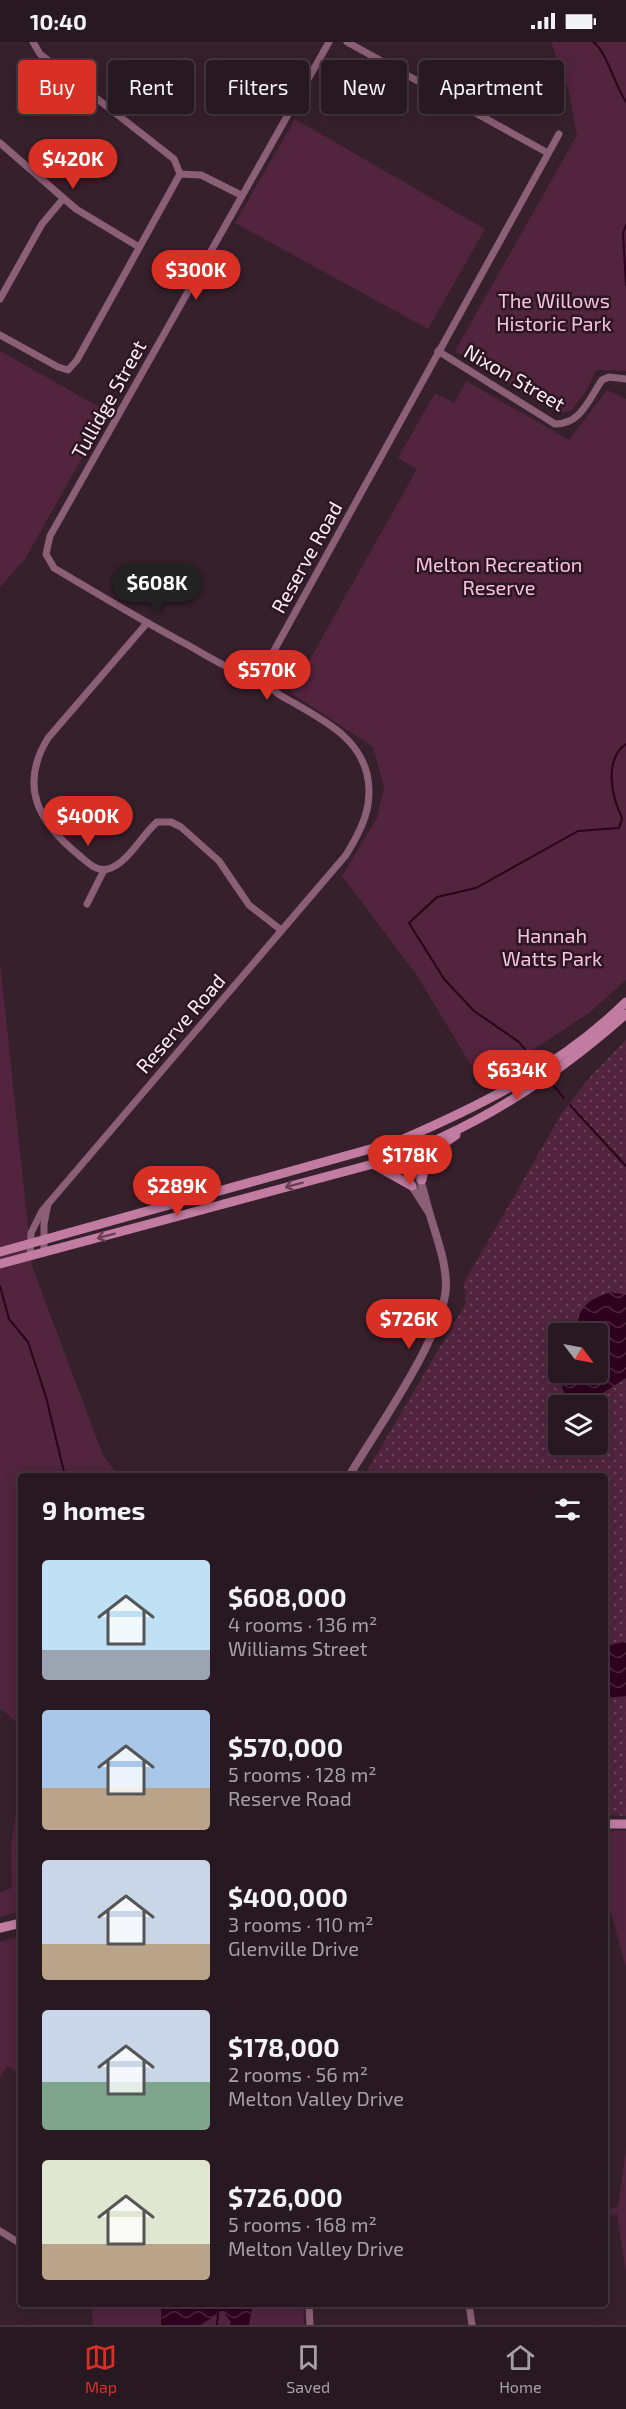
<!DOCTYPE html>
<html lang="en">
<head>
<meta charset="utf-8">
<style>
	body { margin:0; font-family:"Exo 2",sans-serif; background:#34252e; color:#f1f3f6; height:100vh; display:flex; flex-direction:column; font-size:22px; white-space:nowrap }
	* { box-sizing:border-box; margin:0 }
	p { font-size:20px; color:#a5a0a5 }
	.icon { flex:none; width:33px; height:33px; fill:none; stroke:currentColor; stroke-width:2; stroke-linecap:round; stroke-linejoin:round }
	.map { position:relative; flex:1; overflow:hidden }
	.side { position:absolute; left:18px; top:1431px; width:590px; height:834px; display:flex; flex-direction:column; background:#281821; border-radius:6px; box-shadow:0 3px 15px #0003,0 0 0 2px #44373f }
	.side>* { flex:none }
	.top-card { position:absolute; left:18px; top:18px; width:591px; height:54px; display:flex; gap:12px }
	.needle { width:39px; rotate:122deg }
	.controls { position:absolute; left:548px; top:1281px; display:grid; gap:12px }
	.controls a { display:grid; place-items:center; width:60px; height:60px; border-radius:6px; background:#281821; box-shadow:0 3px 15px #0003,0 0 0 2px #44373f; font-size:30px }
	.price { position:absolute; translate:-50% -51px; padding:0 14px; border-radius:21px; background:#d93025; color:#fff; font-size:20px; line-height:39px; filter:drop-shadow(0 2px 3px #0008) }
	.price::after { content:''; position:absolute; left:50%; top:36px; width:18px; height:14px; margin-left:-9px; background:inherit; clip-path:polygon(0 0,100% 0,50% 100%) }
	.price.current { background:#222; color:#fff }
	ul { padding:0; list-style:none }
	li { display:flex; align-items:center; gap:18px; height:150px; padding:0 24px }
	li span { display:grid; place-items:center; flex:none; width:168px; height:120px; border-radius:6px; color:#555 }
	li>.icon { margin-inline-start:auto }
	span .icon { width:72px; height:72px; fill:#fffc; stroke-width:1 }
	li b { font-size:26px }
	h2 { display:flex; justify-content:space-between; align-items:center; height:72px; padding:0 24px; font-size:26px }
	.pill { padding:0 21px; border-radius:6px; background:#281821; box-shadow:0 3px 15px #0003,0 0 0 2px #44373f; font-size:21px; line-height:54px }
	.pill.current { background:#d93025; color:#fff }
	.status { display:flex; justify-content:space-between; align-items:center; height:42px; padding:0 30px; background:#281821; direction:ltr }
	.status svg { height:16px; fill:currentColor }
	.menu { display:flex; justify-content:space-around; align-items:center; height:84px; border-top:2px solid #44373f; background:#281821; font-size:16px; color:#a5a0a5 }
	.menu a { display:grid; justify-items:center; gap:3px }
	.menu .current { color:#d93025 }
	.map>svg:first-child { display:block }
	.grass { fill:url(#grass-dots); fill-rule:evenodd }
	.green { fill:#52243e }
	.water { fill:url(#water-waves) }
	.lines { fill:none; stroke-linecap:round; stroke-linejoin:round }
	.stream { stroke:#30001f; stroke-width:2 }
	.minor { stroke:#8b5f76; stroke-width:7 }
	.tertiary { stroke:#8b5f76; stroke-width:8 }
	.secondary { stroke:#c27ca2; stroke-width:9 }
	.oneway { stroke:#683f55 }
	.labels { text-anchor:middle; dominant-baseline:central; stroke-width:5; stroke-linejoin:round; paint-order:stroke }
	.park-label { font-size:20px; fill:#f7c2dd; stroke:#2c1622 }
	.street-label { font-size:20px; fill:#fcecf3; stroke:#2c1622 }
</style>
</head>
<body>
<div class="status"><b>10:40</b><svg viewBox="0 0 49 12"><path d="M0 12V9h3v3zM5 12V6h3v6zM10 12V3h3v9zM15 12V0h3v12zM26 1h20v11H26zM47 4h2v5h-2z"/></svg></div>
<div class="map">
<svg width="626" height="2283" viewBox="0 0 626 2283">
	<defs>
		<pattern id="grass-dots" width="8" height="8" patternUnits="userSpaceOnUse" patternTransform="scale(1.5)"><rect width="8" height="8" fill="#52243e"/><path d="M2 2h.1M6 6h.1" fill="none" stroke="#6c445a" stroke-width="1.8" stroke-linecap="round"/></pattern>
		<pattern id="water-waves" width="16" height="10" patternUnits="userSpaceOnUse" patternTransform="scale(1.5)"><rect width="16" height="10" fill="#30001f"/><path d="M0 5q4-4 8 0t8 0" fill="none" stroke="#4f2540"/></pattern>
	</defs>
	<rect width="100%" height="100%" fill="#36202c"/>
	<!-- grass -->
	<path class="grass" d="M626 998V1774L605 1773 604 1434H364L466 1261 464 1241 562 1071 591 1034ZM558 1292H597V1330H558ZM558 1364H597V1402H558Z"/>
	<!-- green -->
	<g class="green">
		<path d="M551 0H626V329L596 328 587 348 571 369 558 371 455 309 577 93 568 47Z"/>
		<path d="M295 77 485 187 428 287 235 181Z"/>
		<path d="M0 309 108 370 25 517 0 545Z"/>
		<path d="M466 339 569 398 607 348 626 357V938L589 971 482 1041 416 932 342 834 377 776 384 745 373 705 291 651 417 427 398 416 435 351 454 361Z"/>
		<path d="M0 919 32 1224 103 1413 119 1434H21V1684L0 1666Z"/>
		<path d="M21 1740V1869L0 1875V1850L12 1846 11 1804Z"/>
		<path d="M605 1788 626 1789V1926L605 1849Z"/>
		<path d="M21 1894V2032L7 2024 0 2035V1900Z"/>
		<path d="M626 2107V2230L617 2172 605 2174 604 2168 618 2165Z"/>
		<path d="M92 2262H303L304 2283H93Z"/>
	</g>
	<!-- water -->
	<g class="water">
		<path d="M611 1250 626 1253V1336L584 1363H571L562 1346 567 1331 597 1330V1292L575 1291C580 1264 585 1259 611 1250Z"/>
		<path d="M621 1600 626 1601V1654L605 1656V1605Z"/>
		<path d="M161 2262H253L249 2283H230L231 2280 223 2269 200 2283H161Z"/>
	</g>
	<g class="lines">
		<!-- stream -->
		<g class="stream">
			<path d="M593 0C606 8 615 44 626 60"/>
			<path d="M626 183 623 191 626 243"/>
			<path d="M538 1024 519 1000 474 969 444 937 409 881 437 855 476 846 578 789 619 786 622 776C612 755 603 718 626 702"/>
			<path d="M549 1038 564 1056"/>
			<path d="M570 1063 626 1124"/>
			<path d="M0 1244 9 1277 28 1300 46 1355 65 1434"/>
			<path d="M217 2283 218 2271"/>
		</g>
		<!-- minor -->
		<g class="minor">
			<path d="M347 0 548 111"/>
			<path d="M0 101 76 167 139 205"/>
			<path d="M180 132 201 133 241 153"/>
			<path d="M0 257 42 182 63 157"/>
			<path d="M0 293 58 325 68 328 77 318 180 132 174 117 40 12 33 0"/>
			<path d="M438 309 555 382C581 382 589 357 602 338L609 335 626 337"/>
			<path d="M147 581 48 696C18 745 39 781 80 814 88 821 97 830 108 827 128 821 141 794 157 780H171L181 785 219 819 249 863 281 888"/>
			<path d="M266 636C237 634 211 616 186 602 141 578 98 552 54 526L46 512 50 494 329 0"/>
			<path d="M87 862 104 828"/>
			<path d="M44 1211V1182L48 1162"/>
			<path d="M30 1214 31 1191 42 1169 346 813C362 787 374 763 367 732 358 695 324 679 294 661 285 656 274 651 269 642 265 637 265 631 265 625L559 92"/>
			<path d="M0 2189 21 2202"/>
			<path d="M309 2262 310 2283"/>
			<path d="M469 2262 472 2283"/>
		</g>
		<!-- tertiary -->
		<g class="tertiary">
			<path d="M400 1108 412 1144 428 1169"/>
			<path d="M349 1434C375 1390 445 1292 446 1244 446 1219 437 1197 430 1173 422 1146 419 1122 399 1099"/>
		</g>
		<!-- secondary -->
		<g class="secondary">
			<path d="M373 1122 412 1144"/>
			<path d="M422 1138C425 1116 438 1105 456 1093"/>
			<path d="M0 1210 399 1099C482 1063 561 1024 626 960"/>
			<path d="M0 1222 373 1122C467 1092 553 1037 626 972"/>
			<path d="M604 1782H626"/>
			<path d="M0 1886 21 1881"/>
		</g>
	</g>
	<!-- one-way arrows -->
	<defs><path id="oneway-shaft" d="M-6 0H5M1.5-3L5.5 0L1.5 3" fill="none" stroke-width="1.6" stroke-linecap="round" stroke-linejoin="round" transform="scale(1.5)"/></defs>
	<g class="oneway">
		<use href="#oneway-shaft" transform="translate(294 1143) rotate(165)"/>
		<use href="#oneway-shaft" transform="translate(106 1194) rotate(165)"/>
	</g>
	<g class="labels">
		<!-- park labels -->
		<g class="park-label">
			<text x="554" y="258">The Willows<tspan x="554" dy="23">Historic Park</tspan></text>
			<text x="499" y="522">Melton Recreation<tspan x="499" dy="23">Reserve</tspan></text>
			<text x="552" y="893">Hannah<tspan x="552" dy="23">Watts Park</tspan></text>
		</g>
		<!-- street labels -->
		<g class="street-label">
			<text transform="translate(515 335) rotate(30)">Nixon Street</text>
			<text transform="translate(108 357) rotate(-61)">Tullidge Street</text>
			<text transform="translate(306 515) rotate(-61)">Reserve Road</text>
			<text transform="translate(180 981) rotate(-49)">Reserve Road</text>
		</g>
	</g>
</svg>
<div class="controls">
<a><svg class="needle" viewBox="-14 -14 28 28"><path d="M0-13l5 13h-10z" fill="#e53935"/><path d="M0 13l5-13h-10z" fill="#a5a0a5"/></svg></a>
<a><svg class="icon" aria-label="layers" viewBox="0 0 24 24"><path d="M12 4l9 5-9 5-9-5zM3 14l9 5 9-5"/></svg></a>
</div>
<b class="price" style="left:73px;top:148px">$420K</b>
<b class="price" style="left:196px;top:259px">$300K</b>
<b class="price current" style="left:157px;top:572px">$608K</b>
<b class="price" style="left:267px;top:659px">$570K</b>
<b class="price" style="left:88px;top:805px">$400K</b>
<b class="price" style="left:517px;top:1059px">$634K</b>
<b class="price" style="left:410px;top:1144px">$178K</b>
<b class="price" style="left:177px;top:1175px">$289K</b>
<b class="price" style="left:409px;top:1308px">$726K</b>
<div class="top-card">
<a class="pill current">Buy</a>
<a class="pill">Rent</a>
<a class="pill">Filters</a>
<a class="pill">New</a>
<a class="pill">Apartment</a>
</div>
<section class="side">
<h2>9 homes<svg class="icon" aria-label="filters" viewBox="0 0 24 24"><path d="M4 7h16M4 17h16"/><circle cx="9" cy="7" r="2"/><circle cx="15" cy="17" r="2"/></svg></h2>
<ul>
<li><span style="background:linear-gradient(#bfe0f5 75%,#9aa5b1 0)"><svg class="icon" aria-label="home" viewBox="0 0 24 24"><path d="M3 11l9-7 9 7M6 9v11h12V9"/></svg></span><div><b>$608,000</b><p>4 rooms · 136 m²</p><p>Williams Street</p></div></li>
<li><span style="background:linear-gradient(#a9c7e8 65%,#b9a48a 0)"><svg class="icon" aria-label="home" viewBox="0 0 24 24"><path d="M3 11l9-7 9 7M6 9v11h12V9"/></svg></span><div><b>$570,000</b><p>5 rooms · 128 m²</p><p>Reserve Road</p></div></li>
<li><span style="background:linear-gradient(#c9d6e8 70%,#b9a48a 0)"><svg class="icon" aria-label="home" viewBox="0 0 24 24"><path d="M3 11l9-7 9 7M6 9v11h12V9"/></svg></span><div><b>$400,000</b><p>3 rooms · 110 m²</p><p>Glenville Drive</p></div></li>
<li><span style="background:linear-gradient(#c9d6e8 60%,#7fa58c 0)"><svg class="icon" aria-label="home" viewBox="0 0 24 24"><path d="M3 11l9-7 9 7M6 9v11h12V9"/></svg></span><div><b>$178,000</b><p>2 rooms · 56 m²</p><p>Melton Valley Drive</p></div></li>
<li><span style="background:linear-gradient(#dfe7d0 70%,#b9a48a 0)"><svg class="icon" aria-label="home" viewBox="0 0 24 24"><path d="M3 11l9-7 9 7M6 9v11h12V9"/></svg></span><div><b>$726,000</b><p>5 rooms · 168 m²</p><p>Melton Valley Drive</p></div></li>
</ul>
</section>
</div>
<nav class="menu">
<a class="current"><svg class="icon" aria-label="map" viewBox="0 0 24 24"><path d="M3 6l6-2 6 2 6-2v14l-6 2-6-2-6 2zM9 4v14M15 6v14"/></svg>Map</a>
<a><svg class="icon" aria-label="saved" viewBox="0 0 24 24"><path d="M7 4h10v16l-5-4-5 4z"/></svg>Saved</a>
<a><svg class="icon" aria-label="home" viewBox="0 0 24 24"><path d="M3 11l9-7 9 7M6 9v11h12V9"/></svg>Home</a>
</nav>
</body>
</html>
